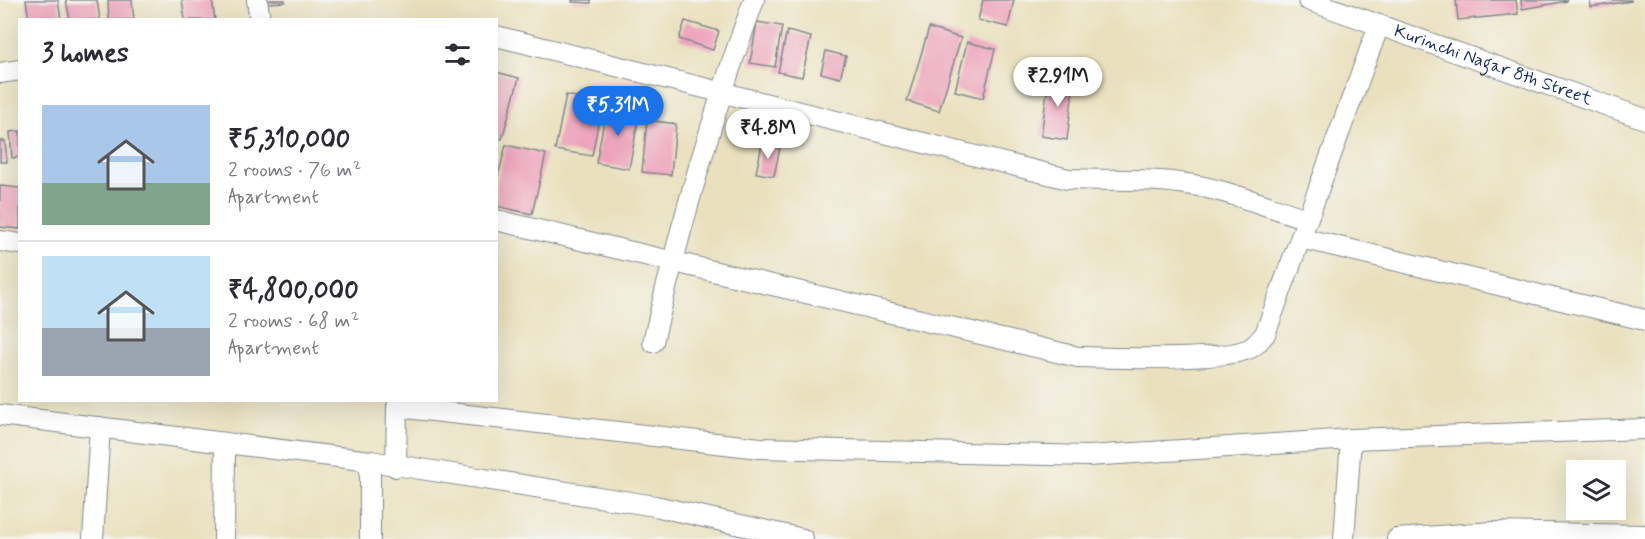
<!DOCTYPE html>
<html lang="en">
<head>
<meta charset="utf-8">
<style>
	body { margin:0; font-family:Mynerve,sans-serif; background:#f2f2f3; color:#2b2b33; height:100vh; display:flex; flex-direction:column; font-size:22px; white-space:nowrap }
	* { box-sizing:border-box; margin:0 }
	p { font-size:20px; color:#7c7c81 }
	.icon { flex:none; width:33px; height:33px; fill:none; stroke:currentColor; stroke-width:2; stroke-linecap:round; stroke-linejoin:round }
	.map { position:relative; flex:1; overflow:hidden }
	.details { position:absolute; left:18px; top:18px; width:480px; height:384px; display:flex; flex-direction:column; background:#fff; border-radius:0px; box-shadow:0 6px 24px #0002 }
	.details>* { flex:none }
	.fabs { position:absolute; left:1566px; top:460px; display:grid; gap:12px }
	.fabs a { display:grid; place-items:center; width:60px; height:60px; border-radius:0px; background:#fff; box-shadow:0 6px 24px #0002; font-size:30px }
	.price { position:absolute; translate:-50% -51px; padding:0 14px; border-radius:21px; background:#fff; color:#222; font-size:20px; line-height:39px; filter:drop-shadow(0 2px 3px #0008) }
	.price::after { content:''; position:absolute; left:50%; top:36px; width:18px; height:14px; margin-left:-9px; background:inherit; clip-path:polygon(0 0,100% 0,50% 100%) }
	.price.selected { background:#1a73e8; color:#fff }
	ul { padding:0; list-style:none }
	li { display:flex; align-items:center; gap:18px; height:150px; padding:0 24px }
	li+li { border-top:2px solid #e1e1e2 }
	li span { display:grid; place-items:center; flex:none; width:168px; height:120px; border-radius:0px; color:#555 }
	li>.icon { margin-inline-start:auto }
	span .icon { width:72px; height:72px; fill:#fffc; stroke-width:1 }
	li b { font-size:26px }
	h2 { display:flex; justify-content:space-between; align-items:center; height:72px; padding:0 24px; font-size:26px }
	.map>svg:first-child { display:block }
	.building { fill:#eda4bc }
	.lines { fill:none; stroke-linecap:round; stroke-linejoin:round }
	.street-casing { stroke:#82888e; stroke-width:22 }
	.street { stroke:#fff; stroke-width:20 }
	.labels { text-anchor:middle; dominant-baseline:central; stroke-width:4.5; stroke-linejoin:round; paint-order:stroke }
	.street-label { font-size:18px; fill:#1b2f5e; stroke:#f6f6f2 }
</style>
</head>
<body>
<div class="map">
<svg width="1645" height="539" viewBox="0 0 1645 539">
	<rect width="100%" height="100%" fill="#f6f6f2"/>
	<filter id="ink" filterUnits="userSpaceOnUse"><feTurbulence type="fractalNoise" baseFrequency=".0167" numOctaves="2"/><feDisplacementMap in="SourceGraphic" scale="12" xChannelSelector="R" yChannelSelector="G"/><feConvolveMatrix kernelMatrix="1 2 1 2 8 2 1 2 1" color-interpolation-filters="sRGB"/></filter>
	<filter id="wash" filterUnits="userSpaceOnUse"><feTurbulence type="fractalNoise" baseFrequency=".008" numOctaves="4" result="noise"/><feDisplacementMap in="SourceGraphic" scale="24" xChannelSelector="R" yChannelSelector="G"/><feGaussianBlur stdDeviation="1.35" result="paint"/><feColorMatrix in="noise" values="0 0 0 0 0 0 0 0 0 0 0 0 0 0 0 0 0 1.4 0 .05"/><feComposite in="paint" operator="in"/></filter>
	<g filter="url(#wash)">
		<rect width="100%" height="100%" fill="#e9e1be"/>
		<g id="blocks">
			<!-- building -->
			<g class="building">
				<path d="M26 0H58L61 20H29Z"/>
				<path d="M66 0H97L100 20H70Z"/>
				<path d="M108 0H132L134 20H109Z"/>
				<path d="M182 0H212L215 20H185Z"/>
				<path d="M267 0H285V2L268 3Z"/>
				<path d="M572 0H591V3L572 2Z"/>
				<path d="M983 0H1014L1008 27 978 20Z"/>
				<path d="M1456 0H1516L1518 14 1458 20Z"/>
				<path d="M1521 0H1567V1L1522 9Z"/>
				<path d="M1590 0H1631V1L1591 7Z"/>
				<path d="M685 21 719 31 713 50 679 39Z"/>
				<path d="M757 22 782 26 775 67 750 63Z"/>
				<path d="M929 28 961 38 939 111 907 101Z"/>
				<path d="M787 31 811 37 802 77 778 72Z"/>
				<path d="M967 42 995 49 983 98 955 91Z"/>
				<path d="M826 51 846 56 840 78 821 73Z"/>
				<path d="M496 72 519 78 502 139 496 138Z"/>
				<path d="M1049 77 1074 80 1067 140 1041 136Z"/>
				<path d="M566 95 602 102 592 156 555 150Z"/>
				<path d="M607 105 640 111 629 169 596 163Z"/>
				<path d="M647 120 676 124 671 175 642 172Z"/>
				<path d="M20 131V157L12 158 10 132Z"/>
				<path d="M0 141H5L7 162H0Z"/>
				<path d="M762 144 780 148 774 176 756 173Z"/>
				<path d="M506 145 546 154 532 214 496 206V184Z"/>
				<path d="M0 186 20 188V229L0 227Z"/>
			</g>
		</g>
	</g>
	<g filter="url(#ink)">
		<use href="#blocks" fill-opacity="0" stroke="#82888e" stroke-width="1.5"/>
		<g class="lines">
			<!-- street casing -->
			<g class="street-casing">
				<g id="street">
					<path d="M257 0 260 20"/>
					<path id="s1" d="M1308 0 1645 119"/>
					<path d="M496 36 1068 179C1105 181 1142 178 1179 183 1223 188 1265 206 1307 219"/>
					<path d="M0 73 20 70"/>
					<path d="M496 220 1078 357C1110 358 1230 362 1252 347 1257 344 1261 338 1265 334L1379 25"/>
					<path d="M1301 238 1645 320"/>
					<path d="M0 241 20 244"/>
					<path d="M653 342C680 226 713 112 754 0"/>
					<path d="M0 415 370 461 655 506 803 539"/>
					<path d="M396 467 397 407 760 448 1088 456 1351 439 1645 429"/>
					<path d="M93 539 100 427"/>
					<path d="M224 539 225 445"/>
					<path d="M370 539V461"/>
					<path d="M1344 539 1351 439"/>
					<path d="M1397 539 1492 532 1645 535"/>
				</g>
			</g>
			<!-- street -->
			<use href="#street" class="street"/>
		</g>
	</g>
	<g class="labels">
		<!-- street labels -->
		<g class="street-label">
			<text stroke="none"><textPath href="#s1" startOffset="196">Kurinchi Nagar 8th Street</textPath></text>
		</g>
	</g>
</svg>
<div class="fabs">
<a><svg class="icon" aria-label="layers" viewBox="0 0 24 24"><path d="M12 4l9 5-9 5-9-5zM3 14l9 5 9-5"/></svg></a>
</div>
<b class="price" style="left:1058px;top:108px">₹2.91M</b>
<b class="price selected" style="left:618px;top:137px">₹5.31M</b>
<b class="price" style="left:768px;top:160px">₹4.8M</b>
<section class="details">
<h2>3 homes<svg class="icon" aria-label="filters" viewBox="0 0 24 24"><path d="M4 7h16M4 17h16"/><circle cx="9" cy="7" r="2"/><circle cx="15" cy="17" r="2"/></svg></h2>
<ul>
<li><span style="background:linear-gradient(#a9c7e8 65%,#7fa58c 0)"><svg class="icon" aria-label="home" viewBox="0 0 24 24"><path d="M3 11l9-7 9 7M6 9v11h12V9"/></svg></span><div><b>₹5,310,000</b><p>2 rooms · 76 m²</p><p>Apartment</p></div></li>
<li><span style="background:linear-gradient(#bfe0f5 60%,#9aa5b1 0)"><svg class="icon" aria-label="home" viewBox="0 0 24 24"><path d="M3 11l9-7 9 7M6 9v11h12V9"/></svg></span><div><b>₹4,800,000</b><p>2 rooms · 68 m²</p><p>Apartment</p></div></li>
</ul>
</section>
</div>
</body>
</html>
